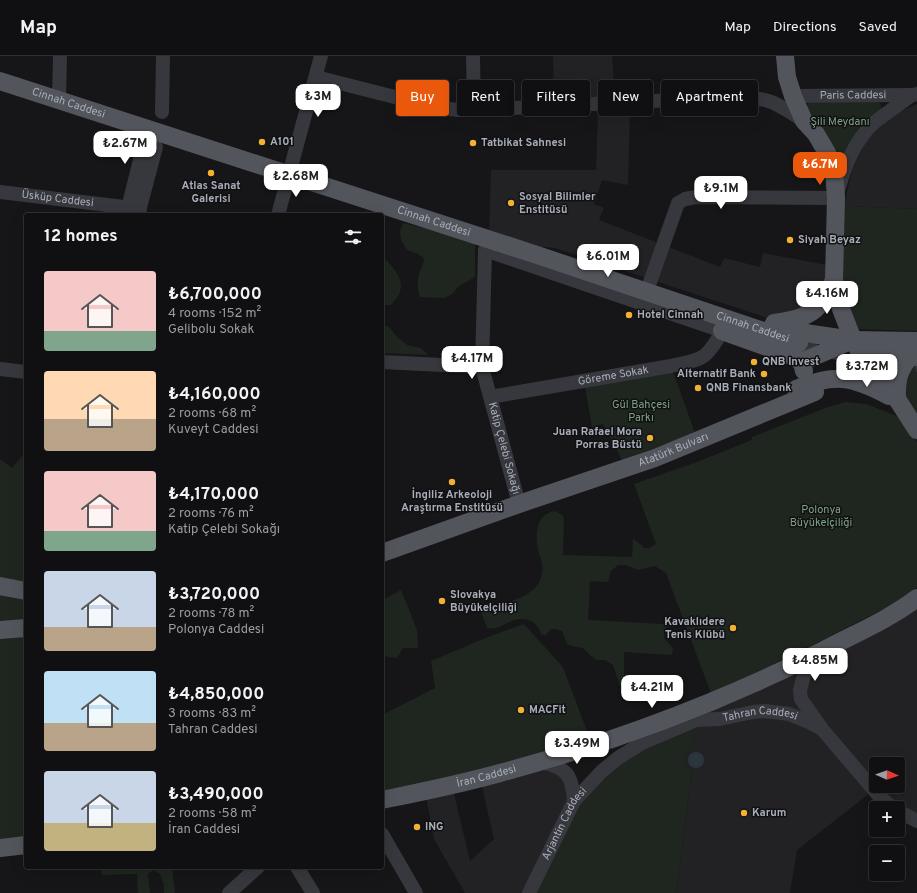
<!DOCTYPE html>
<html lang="en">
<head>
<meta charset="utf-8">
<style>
	body { margin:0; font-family:Overpass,sans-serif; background:#1e1e20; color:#f1f3f6; height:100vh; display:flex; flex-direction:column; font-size:15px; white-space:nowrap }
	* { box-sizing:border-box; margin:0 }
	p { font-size:13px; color:#9c9d9f }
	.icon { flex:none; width:22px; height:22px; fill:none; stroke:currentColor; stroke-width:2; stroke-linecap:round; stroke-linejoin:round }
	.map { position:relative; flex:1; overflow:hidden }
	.sheet { position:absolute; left:24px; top:157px; width:360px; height:656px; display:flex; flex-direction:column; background:#101012; border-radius:4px; box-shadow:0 4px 16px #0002,0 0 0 1px #303032 }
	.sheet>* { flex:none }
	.top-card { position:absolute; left:396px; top:24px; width:380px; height:36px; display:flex; gap:8px }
	.needle { width:26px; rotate:92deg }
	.tools { position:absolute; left:869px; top:701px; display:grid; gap:8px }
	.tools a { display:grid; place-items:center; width:36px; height:36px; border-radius:4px; background:#101012; box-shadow:0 4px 16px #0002,0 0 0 1px #303032; font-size:20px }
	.price { position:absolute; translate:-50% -34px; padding:0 9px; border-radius:8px; background:#fff; color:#222; font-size:13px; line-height:26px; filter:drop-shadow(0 1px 2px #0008) }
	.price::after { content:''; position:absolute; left:50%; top:24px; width:12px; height:9px; margin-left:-6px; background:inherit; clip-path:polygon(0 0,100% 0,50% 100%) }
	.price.active { background:#ea580c; color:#fff }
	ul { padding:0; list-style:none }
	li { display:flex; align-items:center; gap:12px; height:100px; padding:0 20px }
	li span { display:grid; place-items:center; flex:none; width:112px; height:80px; border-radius:4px; color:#555 }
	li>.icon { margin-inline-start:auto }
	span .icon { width:48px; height:48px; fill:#fffc; stroke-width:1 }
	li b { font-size:17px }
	h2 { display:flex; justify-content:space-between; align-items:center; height:48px; padding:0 20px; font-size:17px }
	.tag { padding:0 14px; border-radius:4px; background:#101012; box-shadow:0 4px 16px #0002,0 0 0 1px #303032; font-size:14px; line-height:36px }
	.tag.active { background:#ea580c; color:#fff }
	header { display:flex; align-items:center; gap:24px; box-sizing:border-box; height:56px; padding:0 20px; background:#101012; border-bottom:1px solid #303032 }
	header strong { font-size:19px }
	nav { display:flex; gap:22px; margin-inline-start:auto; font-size:14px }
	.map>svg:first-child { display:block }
	.built { fill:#222225; fill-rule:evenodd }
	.green { fill:#1e261f }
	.water { fill:#2c353c }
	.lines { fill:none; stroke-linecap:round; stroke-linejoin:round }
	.major-tunnel { stroke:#333438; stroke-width:18; stroke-dasharray:18 9; stroke-linecap:butt }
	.minor { stroke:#37383d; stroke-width:14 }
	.major { stroke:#53555c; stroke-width:18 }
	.poi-dot { fill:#f2b134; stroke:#111113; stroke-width:1.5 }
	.labels { text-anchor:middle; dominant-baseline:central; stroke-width:3; stroke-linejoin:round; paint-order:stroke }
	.street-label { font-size:11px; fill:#a8adb8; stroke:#111113 }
	.park-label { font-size:11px; fill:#7fa381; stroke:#111113 }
	.poi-label { font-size:11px; font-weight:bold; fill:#a8adb8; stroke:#111113; text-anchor:start }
</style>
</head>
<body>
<header>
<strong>Map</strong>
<nav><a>Map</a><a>Directions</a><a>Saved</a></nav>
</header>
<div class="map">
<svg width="917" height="837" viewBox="0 0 917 837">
	<rect width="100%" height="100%" fill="#161618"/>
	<!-- built -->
	<g class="built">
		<path d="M553 0H612L615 40 554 44Z"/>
		<path d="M917 48V153L844 150 852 114 866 85 892 59Z"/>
		<path d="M630 53 628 129 602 124 594 148 604 152 599 164 720 211 724 202 760 211 763 197 827 209 825 224 822 233 807 251 768 262 555 192 545 191 538 193 489 180 491 114H596L598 55Z"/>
		<path d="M917 542V765L874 734 797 794 790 837H676L692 716 686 711 685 706 690 666ZM876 708H898V730H876Z"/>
		<path d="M554 709 573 735 529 837H465L434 783 425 735 452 729 470 805 494 783 480 722Z"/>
	</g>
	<!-- green -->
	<g class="green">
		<path d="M879 46 881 49V54C863 69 855 74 846 96L840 99 836 95 819 69 808 55 806 51 809 47Z"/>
		<path d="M844 150 917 153V275L855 273 841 225Z"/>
		<path d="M403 167 475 184V221L459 230 452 238 444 242 420 241C417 232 417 223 420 215 422 210 424 207 424 202L416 197 407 194C400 183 398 179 403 167Z"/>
		<path d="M382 199C397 216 411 229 391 249H383L382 246Z"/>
		<path d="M382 268 389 271 397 281 407 289 421 292 428 299 382 297Z"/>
		<path d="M917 301V374L896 332Z"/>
		<path d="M671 310 695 377 622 404 603 368 592 371 584 325Z"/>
		<path d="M845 346 866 348 897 360 917 386V532L893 548 807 592 806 591 712 640 666 517 655 510 638 514 626 509H618L611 515 608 526 590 525 588 564 664 568 666 572 664 575V582L673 592 672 599 624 596V630H620L613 609 605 604H597L591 600 583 592 572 590 567 588 562 575 556 573H551L545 580 541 578C537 565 527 561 514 564 508 566 502 570 496 572 493 573 490 572 487 572L481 556V549C497 551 503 548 517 543 533 537 544 527 542 509 542 504 539 499 538 494 535 478 536 457 556 455L563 460 564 463 563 499 632 501 633 483 642 489 644 492H649L656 488 634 428 697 406 752 384V381L828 351Z"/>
		<path d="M26 395V572L0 574V403L12 412Z"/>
		<path d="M401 534 417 574 418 592H403L397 602 382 600V544Z"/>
		<path d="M524 568 563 611 591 686 382 740V659L435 632 431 605 488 581Z"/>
		<path d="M26 581V781L0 788V583Z"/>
		<path d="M690 666 695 677 685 703 686 711 692 715 676 837H529L574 745 602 715Z"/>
		<path d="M101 811H172L175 837H164V829L160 818 153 814 148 818 150 837H138L137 818 102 819Z"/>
	</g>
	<!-- water -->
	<circle class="water" cx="696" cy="704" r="8"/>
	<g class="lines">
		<!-- major-tunnel -->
		<g class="major-tunnel">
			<path d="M799 287 842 296 874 294"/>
			<path d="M862 321 877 316 916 307"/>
		</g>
		<!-- minor -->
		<g class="minor">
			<path d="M473 0 474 54"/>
			<path d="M316 21 434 51 458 54H474L733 41C768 41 775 46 804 65"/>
			<path id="s1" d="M793 40 912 39"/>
			<path d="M59 43 60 0"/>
			<path d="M162 56 163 0"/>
			<path id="s2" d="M0 136 140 153"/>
			<path d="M128 152 148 72"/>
			<path d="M138 159 156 91"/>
			<path d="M278 159 321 0"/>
			<path d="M649 229 678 147 685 143 696 141 836 142C843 115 853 85 875 66 887 56 900 48 912 39L917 38"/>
			<path d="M382 306 482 311"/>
			<path d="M0 313 26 316"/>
			<path id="s3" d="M490 341 671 310C702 303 706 305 722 275L485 194 482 311 519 448"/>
			<path d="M805 615 800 634 801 643 822 673 879 740 893 752"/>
			<path d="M541 706C567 712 572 718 574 745"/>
			<path d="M898 755 917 765"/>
			<path d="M382 778 416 837"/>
			<path d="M297 811 313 837"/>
			<path d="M229 837 258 811"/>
			<path id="s4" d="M529 837 574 745 602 715 618 702 642 687 696 664 720 663 753 656 765 655 789 658 809 666 822 673"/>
		</g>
		<!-- major -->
		<g class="major">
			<path d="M785 0 787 21 793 40 804 65 816 78 827 97 834 114 836 142 834 224 841 253 853 284 862 300 897 343 917 374"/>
			<path id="s5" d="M0 25 534 198 799 287"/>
			<path d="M774 267C807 263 821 256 834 224"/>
			<path d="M783 272 812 278 853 284 864 289 891 296 917 301"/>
			<path d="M722 275 795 301 802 307 804 315"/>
			<path d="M801 306 853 284 917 285"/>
			<path d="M796 333C834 317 852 320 889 340"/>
			<path d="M897 343C896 321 900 309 917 294"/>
			<path id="s6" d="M382 497 519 448 655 402 815 336"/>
			<path d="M0 530 26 535"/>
			<path d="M0 574 26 572"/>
			<path id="s7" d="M382 744C421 736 461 728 500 717 611 687 719 647 822 595 854 578 888 564 917 542"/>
			<path d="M0 792 26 789"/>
		</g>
	</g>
	<!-- markers -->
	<g class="poi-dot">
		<circle cx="262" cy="86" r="4"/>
		<circle cx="473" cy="87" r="4"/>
		<circle cx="211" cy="117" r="4"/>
		<circle cx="511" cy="147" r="4"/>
		<circle cx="790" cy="184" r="4"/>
		<circle cx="629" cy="259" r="4"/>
		<circle cx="754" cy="306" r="4"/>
		<circle cx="764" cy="318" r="4"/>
		<circle cx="698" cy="332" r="4"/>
		<circle cx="650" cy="382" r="4"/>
		<circle cx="452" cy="426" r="4"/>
		<circle cx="442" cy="545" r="4"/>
		<circle cx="733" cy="572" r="4"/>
		<circle cx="521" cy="654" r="4"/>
		<circle cx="744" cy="757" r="4"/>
		<circle cx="417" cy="771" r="4"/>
	</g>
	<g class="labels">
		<!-- street labels -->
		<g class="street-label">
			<text stroke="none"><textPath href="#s1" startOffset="60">Paris Caddesi</textPath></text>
			<text stroke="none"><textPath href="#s5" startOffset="72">Cinnah Caddesi</textPath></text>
			<text stroke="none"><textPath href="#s2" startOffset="58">Üsküp Caddesi</textPath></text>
			<text stroke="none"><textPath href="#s5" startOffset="456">Cinnah Caddesi</textPath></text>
			<text stroke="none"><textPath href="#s5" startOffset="792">Cinnah Caddesi</textPath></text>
			<text stroke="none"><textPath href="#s3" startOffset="125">Göreme Sokak</textPath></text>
			<text stroke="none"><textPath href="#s3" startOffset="701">Katip Çelebi Sokağı</textPath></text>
			<text stroke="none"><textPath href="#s6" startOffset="309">Atatürk Bulvarı</textPath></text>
			<text stroke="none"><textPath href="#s4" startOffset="316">Tahran Caddesi</textPath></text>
			<text stroke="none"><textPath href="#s7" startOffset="107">İran Caddesi</textPath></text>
			<text stroke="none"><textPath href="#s4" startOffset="78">Arjantin Caddesi</textPath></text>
		</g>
		<!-- park labels -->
		<g class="park-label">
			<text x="840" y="66">Şili Meydanı</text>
			<text x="641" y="349">Gül Bahçesi<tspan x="641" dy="13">Parkı</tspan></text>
			<text x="821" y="454">Polonya<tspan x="821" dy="13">Büyükelçiliği</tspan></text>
		</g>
		<!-- poi labels -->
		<g class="poi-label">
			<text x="270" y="86">A101</text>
			<text x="481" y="87">Tatbikat Sahnesi</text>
			<text x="211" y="130" text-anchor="middle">Atlas Sanat<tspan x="211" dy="13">Galerisi</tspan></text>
			<text x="519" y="141">Sosyal Bilimler<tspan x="519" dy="13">Enstitüsü</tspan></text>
			<text x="798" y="184">Siyah Beyaz</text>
			<text x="637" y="259">Hotel Cinnah</text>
			<text x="762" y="306">QNB Invest</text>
			<text x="756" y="318" text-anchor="end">Alternatif Bank</text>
			<text x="706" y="332">QNB Finansbank</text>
			<text x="642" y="376" text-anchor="end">Juan Rafael Mora<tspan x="642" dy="13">Porras Büstü</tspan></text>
			<text x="452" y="439" text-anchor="middle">İngiliz Arkeoloji<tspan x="452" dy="13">Araştırma Enstitüsü</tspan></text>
			<text x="450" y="539">Slovakya<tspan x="450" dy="13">Büyükelçiliği</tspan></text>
			<text x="725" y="566" text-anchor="end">Kavaklıdere<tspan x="725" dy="13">Tenis Klübü</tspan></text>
			<text x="529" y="654">MACFit</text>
			<text x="752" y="757">Karum</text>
			<text x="425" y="771">ING</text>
		</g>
	</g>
</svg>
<div class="tools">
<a><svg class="needle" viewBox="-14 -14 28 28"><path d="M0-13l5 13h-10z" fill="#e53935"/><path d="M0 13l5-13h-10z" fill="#9c9d9f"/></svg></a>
<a>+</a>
<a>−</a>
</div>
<b class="price" style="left:318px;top:62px">₺3M</b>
<b class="price" style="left:125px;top:109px">₺2.67M</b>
<b class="price active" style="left:820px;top:130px">₺6.7M</b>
<b class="price" style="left:296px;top:142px">₺2.68M</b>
<b class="price" style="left:721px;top:154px">₺9.1M</b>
<b class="price" style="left:608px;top:222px">₺6.01M</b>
<b class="price" style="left:827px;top:259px">₺4.16M</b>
<b class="price" style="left:472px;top:324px">₺4.17M</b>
<b class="price" style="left:867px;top:332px">₺3.72M</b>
<b class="price" style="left:815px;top:626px">₺4.85M</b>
<b class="price" style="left:652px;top:653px">₺4.21M</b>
<b class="price" style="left:577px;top:709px">₺3.49M</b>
<div class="top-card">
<a class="tag active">Buy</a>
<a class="tag">Rent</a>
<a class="tag">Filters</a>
<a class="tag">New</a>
<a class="tag">Apartment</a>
</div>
<section class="sheet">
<h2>12 homes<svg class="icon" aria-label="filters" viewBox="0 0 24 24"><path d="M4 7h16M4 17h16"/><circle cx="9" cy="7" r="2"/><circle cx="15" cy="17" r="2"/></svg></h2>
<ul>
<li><span style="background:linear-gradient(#f6c9c9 75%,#7fa58c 0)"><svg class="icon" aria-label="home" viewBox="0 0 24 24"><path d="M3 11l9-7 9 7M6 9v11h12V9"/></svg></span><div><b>₺6,700,000</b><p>4 rooms · 152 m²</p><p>Gelibolu Sokak</p></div></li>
<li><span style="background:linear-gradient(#ffd9b3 60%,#b9a48a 0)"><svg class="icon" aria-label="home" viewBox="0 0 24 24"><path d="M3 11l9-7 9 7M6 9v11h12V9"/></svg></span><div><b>₺4,160,000</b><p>2 rooms · 68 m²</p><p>Kuveyt Caddesi</p></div></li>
<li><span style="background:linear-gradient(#f6c9c9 75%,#7fa58c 0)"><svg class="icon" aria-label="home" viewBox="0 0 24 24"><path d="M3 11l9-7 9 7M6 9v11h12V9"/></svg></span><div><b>₺4,170,000</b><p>2 rooms · 76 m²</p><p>Katip Çelebi Sokağı</p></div></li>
<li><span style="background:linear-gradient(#c9d6e8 70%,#b9a48a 0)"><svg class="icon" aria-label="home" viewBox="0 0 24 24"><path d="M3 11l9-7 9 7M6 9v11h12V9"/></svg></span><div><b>₺3,720,000</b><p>2 rooms · 78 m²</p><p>Polonya Caddesi</p></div></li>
<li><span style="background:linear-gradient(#bfe0f5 65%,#b9a48a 0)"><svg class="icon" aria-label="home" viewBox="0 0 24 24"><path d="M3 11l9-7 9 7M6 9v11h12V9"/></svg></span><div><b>₺4,850,000</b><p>3 rooms · 83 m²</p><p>Tahran Caddesi</p></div></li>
<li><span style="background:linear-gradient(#c9d6e8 65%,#c2b280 0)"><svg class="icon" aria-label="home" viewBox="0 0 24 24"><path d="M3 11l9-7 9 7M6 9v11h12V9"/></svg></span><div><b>₺3,490,000</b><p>2 rooms · 58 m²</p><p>İran Caddesi</p></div></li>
</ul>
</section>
</div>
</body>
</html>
